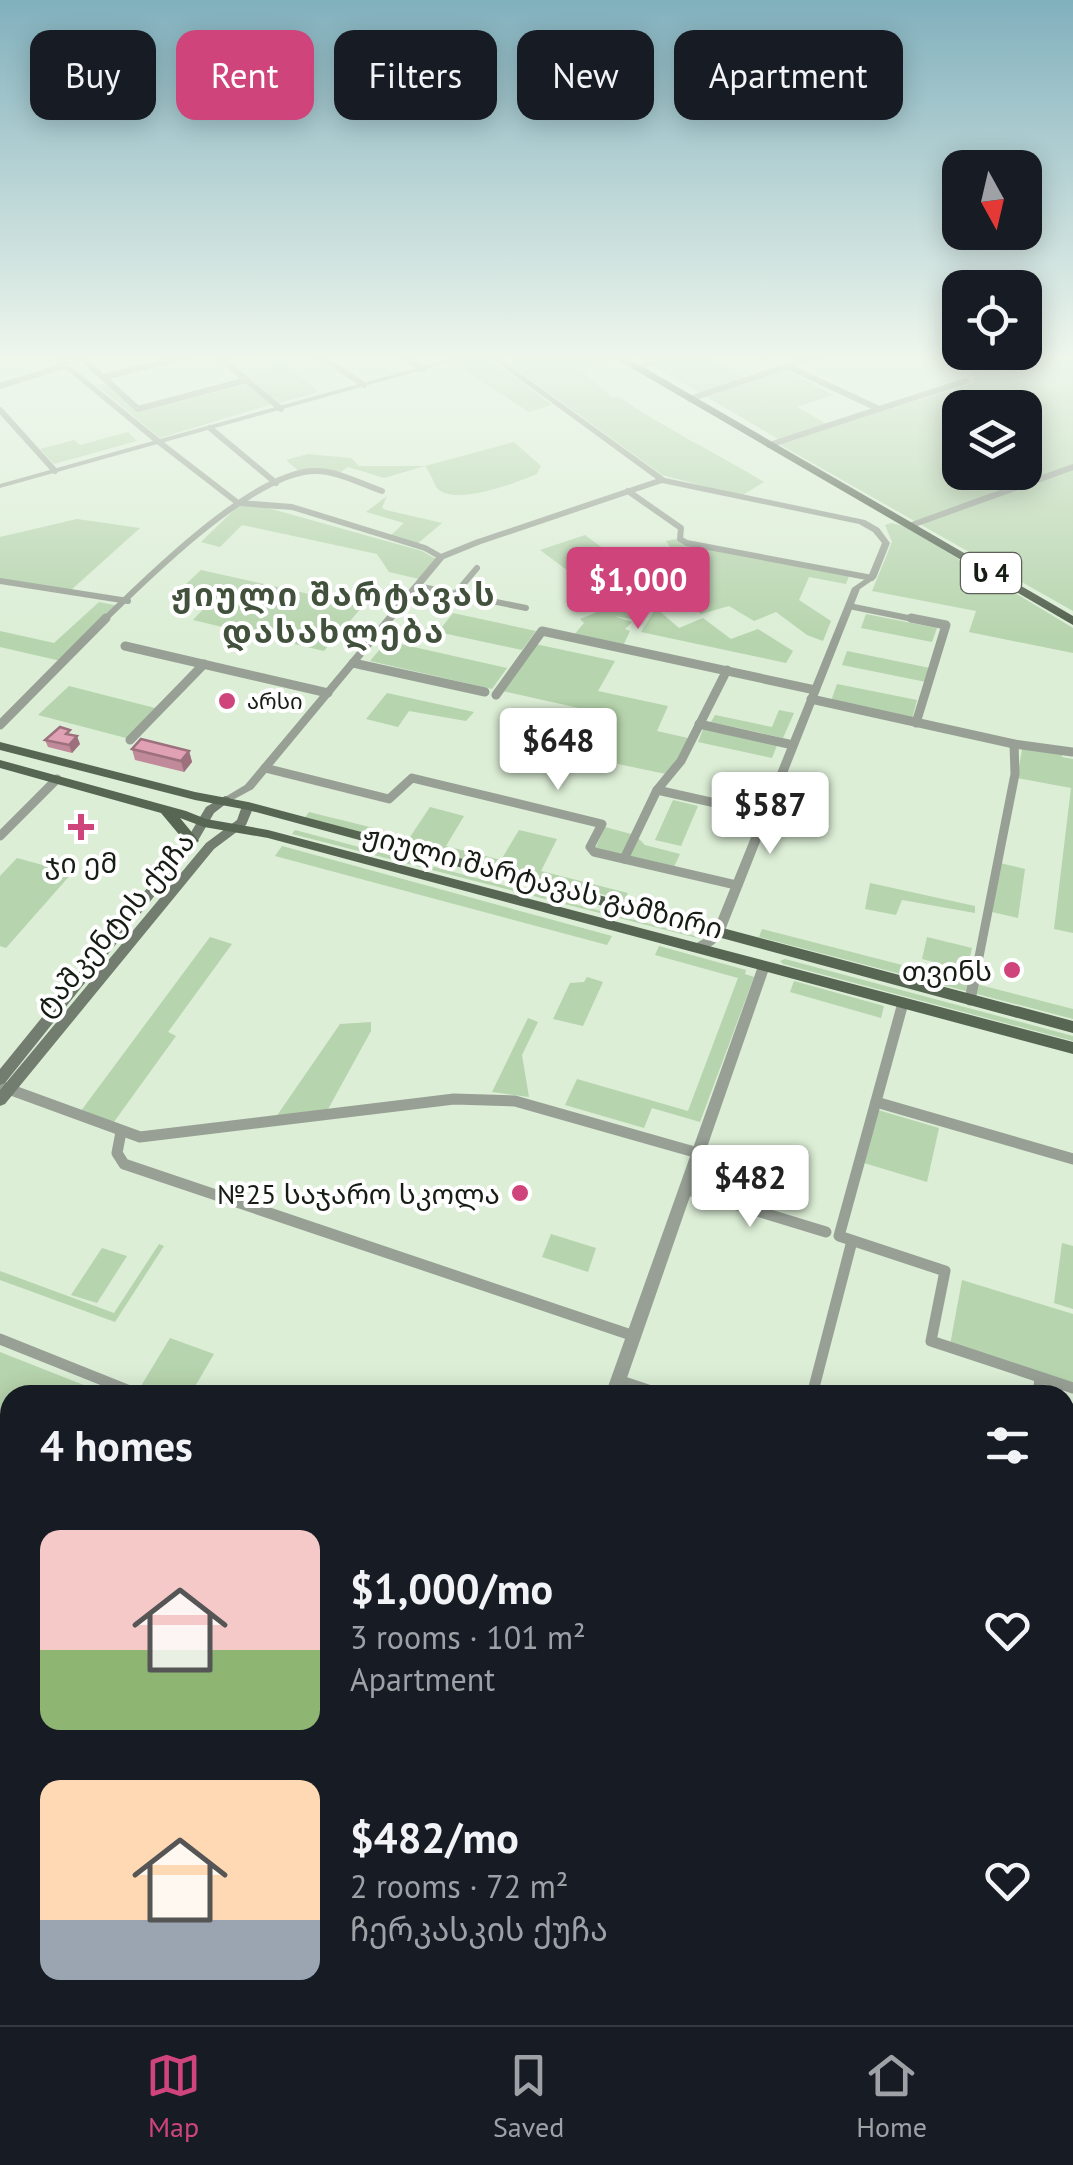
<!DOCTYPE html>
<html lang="en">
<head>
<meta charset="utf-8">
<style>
	body { margin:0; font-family:"PT Sans","Noto Sans Georgian",sans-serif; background:#20242c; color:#f1f3f6; height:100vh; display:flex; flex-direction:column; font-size:38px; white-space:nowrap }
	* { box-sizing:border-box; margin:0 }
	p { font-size:32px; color:#9ea1a6 }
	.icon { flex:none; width:55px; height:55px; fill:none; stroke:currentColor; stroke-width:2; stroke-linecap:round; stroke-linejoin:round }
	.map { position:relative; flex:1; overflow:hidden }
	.sheet { position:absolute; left:0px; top:1385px; width:1075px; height:640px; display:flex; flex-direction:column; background:#171b24; border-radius:30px 30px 0 0; box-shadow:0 5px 25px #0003 }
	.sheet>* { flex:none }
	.banner { position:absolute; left:30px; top:30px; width:1015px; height:90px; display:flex; gap:20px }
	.needle { width:65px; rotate:172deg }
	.buttons { position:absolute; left:942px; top:150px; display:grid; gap:20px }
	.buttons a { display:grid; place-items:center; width:100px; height:100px; border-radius:20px; background:#171b24; box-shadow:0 5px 25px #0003; font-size:50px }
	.price { position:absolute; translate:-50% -85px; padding:0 22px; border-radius:10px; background:#fff; color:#222; font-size:32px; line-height:65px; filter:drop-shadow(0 2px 5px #0008) }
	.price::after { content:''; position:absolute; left:50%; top:60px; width:30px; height:22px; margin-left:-15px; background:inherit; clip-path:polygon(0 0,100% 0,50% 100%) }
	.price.on { background:#cf457b; color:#fff }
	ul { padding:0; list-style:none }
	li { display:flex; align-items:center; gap:30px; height:250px; padding:0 40px }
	li span { display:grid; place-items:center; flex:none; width:280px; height:200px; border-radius:20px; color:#555 }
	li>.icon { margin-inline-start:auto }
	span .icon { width:120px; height:120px; fill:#fffc; stroke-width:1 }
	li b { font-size:42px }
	h2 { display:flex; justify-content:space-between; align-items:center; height:120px; padding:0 40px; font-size:42px }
	.chip { padding:0 35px; border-radius:20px; background:#171b24; box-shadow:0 5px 25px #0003; font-size:35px; line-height:90px }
	.chip.on { background:#cf457b; color:#fff }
	.menu { display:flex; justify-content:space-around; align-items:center; height:140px; border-top:2px solid #363941; background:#171b24; font-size:28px; color:#9ea1a6 }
	.menu a { display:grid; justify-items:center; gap:5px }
	.menu .on { color:#cf457b }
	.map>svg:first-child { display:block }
	.green { fill:#b6d4ad; fill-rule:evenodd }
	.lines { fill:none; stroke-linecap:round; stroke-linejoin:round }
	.minor-far3 { stroke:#98a096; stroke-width:6 }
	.minor-far2 { stroke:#98a096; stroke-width:9 }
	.minor-far1 { stroke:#98a096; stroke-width:11 }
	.minor { stroke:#98a096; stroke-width:15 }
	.tertiary { fill:#98a096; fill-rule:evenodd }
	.secondary { fill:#727d6f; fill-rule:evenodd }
	.primary { fill:#576553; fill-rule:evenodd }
	.trunk { fill:#4c5a48; fill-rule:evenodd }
	.wall { fill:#c08a9a }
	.shaded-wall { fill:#9c717d }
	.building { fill:#dfa1b3; stroke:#9c717d; stroke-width:2.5 }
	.poi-dot { fill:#cf457b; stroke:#fff; stroke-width:4 }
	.labels { text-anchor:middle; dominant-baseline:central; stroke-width:8; stroke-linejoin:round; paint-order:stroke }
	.far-poi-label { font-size:22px; fill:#161d14; stroke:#fff; text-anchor:start }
	.shield { fill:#fff; stroke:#5c615a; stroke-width:2.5 }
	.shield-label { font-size:25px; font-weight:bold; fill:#161d14 }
	.poi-label { font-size:28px; fill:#161d14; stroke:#fff; text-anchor:end }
	.street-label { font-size:28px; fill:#161d14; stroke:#fff }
	.far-district-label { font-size:32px; font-weight:bold; letter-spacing:2.5px; fill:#41513c; stroke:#fff }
</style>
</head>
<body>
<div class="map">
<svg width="1073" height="2025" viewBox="0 0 1073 2025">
	<rect width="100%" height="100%" fill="#dceed6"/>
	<!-- green -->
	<g class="green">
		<path d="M476 356H486L552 405 529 412 453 363Z"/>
		<path d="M498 356H613L618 359 582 371 613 398 619 397C666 429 716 453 764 482L741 496 662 475Z"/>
		<path d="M637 356H705L751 380 786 370 833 395 797 407 827 424 778 439Z"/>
		<path d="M947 356H1073V611L777 443 974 383 972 369ZM960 408H1025V472H960Z"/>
		<path d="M285 363 319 392 279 403 248 377Z"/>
		<path d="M108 383 139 412 247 384 273 404 160 438 96 385Z"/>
		<path d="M128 432 137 441 54 464 40 449 74 440 80 445Z"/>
		<path d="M514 442 541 466 537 474C518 482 452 508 436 487 433 481 430 472 425 466L384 478 348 467 335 476 318 469 301 473 286 460 308 454 351 458 359 466H425Z"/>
		<path d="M387 496 382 508 386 510 442 523 417 544 390 536 404 523 366 512Z"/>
		<path d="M250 503 422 551 436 559 419 579 389 572 377 554 242 525 220 547 201 542 237 507Z"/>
		<path d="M77 519 140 528 71 590 0 579V537Z"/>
		<path d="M891 523 904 526 1073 628V653L969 632 976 611 872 591 892 542 885 525Z"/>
		<path d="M585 535 612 555 628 587 650 603 636 620 614 616 632 622 625 629 630 631 623 646 573 636 584 623 580 619 614 605 540 550Z"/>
		<path d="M676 539 685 544 849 576 846 584 809 577 799 600 831 621 823 641 807 635 776 612 754 621 729 606 701 614 655 580 633 574 647 568 638 557 670 547 666 541Z"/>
		<path d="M201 570 363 606 324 651 193 620 207 605 172 597Z"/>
		<path d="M99 602 119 606 61 661 0 647V631L54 643Z"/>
		<path d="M656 608 679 628 703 618 731 639 758 629 793 651 786 663 641 632Z"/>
		<path d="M453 613 536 631 522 650 438 632Z"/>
		<path d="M866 614 937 628 932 642 861 628Z"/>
		<path d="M387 641 507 668 492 689 370 661Z"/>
		<path d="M535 644 615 661 598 691 668 706 657 731 688 738 678 761 666 774 589 758 610 715 502 691Z"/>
		<path d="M847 651 930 668 926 682 842 665Z"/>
		<path d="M837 684 917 700 912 719 831 701Z"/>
		<path d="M69 686 159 709 130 739 38 715Z"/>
		<path d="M387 693 474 712 466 721 409 711 398 727 366 719Z"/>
		<path d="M779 710 794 713 783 738 711 722 715 715 772 727Z"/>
		<path d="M704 727 778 743 772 758 698 742Z"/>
		<path d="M1023 744 1062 752V757L1073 759V933L1054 929 1071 788 1017 778Z"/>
		<path d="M673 800 698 806 681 846 655 840Z"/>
		<path d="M430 807 464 816 446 846 501 860 519 830 557 839 541 871 628 893 625 900 304 819 309 812 410 837Z"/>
		<path d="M605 827 635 835 645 845 680 854 673 869 599 851 596 847Z"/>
		<path d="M295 830 699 937 701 939 292 834Z"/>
		<path d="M282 846 612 936 607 945 275 856Z"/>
		<path d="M17 858 72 873 6 948 0 946V876Z"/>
		<path d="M1000 863 1025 869 1018 918 992 912Z"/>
		<path d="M870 883 975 906V913L902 900 896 915 865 909Z"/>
		<path d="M762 929 1073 1009V1019L759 937Z"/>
		<path d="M210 937 232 944 168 1032 176 1036 111 1126 78 1115Z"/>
		<path d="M927 937 972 948 967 971 922 959Z"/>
		<path d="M659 946 746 970 745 974 754 977 700 1122 652 1108 644 1128 565 1105 577 1079 688 1111 738 978 655 955Z"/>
		<path d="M785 959 1073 1036V1041L783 964 780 961Z"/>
		<path d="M587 977 603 982 583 1026 553 1019 570 983 584 982Z"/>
		<path d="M794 981 884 1006 881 1018 790 992Z"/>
		<path d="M528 1018 538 1022 522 1055 529 1097 492 1092Z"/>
		<path d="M371 1022V1031L327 1111 276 1117 340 1024Z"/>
		<path d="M878 1110 939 1128 927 1182 864 1163Z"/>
		<path d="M551 1234 596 1248 588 1272 542 1257Z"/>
		<path d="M1062 1243 1073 1246V1309L1054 1303Z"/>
		<path d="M159 1244 164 1246 115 1322 0 1280V1271L114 1313Z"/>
		<path d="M102 1248 127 1256 97 1303 71 1295Z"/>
		<path d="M962 1280 1073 1314V1384L950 1345Z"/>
		<path d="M170 1338 214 1354 190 1395H165L141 1386Z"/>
		<path d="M0 1352 109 1395H10V1816L0 1811Z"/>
	</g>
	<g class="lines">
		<!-- minor-far3 -->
		<g class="minor-far3">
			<path d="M218 356 281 409"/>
			<path d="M320 356 364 385"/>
			<path d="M402 356 423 369"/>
			<path d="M60 362 82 358 138 409 247 380"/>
			<path d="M787 366 879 409 966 381"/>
			<path d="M636 368 674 356"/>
			<path d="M104 377 187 356"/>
			<path d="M0 386 64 366"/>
			<path d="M690 399 817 356"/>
			<path d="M0 410 55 471"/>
			<path d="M210 428 276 483"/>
			<path d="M159 442 238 503"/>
			<path d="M769 445 879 409"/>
			<path d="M628 491 681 528 680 539 687 543 872 578"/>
			<path d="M239 503 292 507 425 548 441 557"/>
			<path d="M909 526 1073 467"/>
			<path d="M0 581 128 601"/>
			<path d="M417 586 526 608"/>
			<path d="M455 594 477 568"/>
			<path d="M849 606 923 621"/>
			<path d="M103 621C146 579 255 470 316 471 338 471 361 484 382 491"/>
		</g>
		<!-- minor-far2 -->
		<g class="minor-far2">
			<path d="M911 618 946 625 916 723"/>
			<path d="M125 646 328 693"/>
			<path d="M353 663 485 692"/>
			<path d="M496 695 542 631 815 690"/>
			<path d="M811 699 1014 744 1072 752"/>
			<path d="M699 724 793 745"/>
			<path d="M0 725 106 618"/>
			<path d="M130 740 204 664"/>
			<path d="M265 768 389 799 412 778 602 824 590 847 594 852 736 885"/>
			<path d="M657 790 765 814"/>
			<path d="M0 836 57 779"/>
			<path d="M624 859 657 790 681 761 727 670"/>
			<path d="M977 967 1015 774 1014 744"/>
		</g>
		<!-- minor-far1 -->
		<g class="minor-far1">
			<path d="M970 1000 977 965"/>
			<path d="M903 1003 839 1236 945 1271 931 1341 1073 1388"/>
			<path d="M0 1086 140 1137 454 1099 515 1101 698 1153"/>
			<path d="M876 1102 1073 1159"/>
			<path d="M121 1132 117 1153 124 1164 634 1336"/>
			<path d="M685 1189 826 1232"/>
			<path d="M0 1339 140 1395"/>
			<path d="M618 1380 663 1395"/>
			<path d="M812 1395 852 1241"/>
			<path d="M1038 1395 1040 1378"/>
		</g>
		<!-- minor -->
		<g class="minor">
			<path d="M1065 1871 1073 1874"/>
			<path d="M891 2025 892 2015"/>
		</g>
		<!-- tertiary -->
		<g class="tertiary">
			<path d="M50 356H58L160 439 460 356H472L0 488V484L153 441Z"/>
			<path d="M488 356H496L665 478 865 520 879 528 890 543 876 578 860 589 724 933C717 944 710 948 697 952L691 948C696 941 706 940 713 931L852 588 868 577 882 543 873 532 859 524 662 483 481 544 444 559 253 789 229 802H221L220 800 245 785 438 555 475 540 656 479Z"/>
			<path d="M764 962 770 966 621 1395H605L758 966Z"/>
			<path d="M0 1913 10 1917V1938L0 1934Z"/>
			<path d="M0 1948 10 1952V1973L0 1969Z"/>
			<path d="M95 2015C109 2015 128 2010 135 2025 120 2025 101 2025 95 2015Z"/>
			<path d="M165 2015C179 2015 198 2010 205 2025 190 2025 171 2025 165 2015Z"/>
			<path d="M384 2015H404L402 2025H380Z"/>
		</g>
		<!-- secondary -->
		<g class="secondary">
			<path d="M225 796 229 797 231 800 214 813 196 844 5 1083 0 1085V1069L187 839 206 807Z"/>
			<path d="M248 802 254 806 246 825 214 849 5 1104 0 1106V1090L206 843 237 820 242 806Z"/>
		</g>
		<!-- primary -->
		<g class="primary">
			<path d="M0 742 195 792 248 802 1073 1021V1033L248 810 195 800 0 750Z"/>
			<path d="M0 760 186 811 206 819 268 830 1073 1042V1054L268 838 204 827 180 818 199 841 192 845 187 844 161 813 0 768Z"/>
		</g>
		<!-- trunk -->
		<path class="trunk" d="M611 356H624L1073 616V625Z"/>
	</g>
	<!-- wall -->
	<g class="wall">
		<path d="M72 735 80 744 72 753 48 747 45 740Z"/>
		<path d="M132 749 189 751 192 762 184 772 135 760Z"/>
	</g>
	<!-- shaded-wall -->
	<g class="shaded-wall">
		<path d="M77 736 80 744 72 753 69 745Z"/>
		<path d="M189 751 192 762 184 772 181 761Z"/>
	</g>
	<!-- building -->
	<g class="building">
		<path d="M60 727 70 730 66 734 77 736 69 745 45 740Z"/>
		<path d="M141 739 189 751 181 761 132 749Z"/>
	</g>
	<!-- sky -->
	<linearGradient id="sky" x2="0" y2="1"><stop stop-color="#81b0bd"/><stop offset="0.56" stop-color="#eff7ed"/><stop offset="1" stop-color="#eff7ed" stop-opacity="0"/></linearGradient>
	<rect width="1073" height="640" fill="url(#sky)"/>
	<!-- markers -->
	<g class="poi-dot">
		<circle cx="227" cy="701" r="10"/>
		<path d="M76 812h10v10h10v10h-10v10h-10v-10h-10v-10h10z"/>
		<circle cx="1012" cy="970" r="10"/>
		<circle cx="520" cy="1193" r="10"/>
	</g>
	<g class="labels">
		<!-- far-poi labels -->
		<g class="far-poi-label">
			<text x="247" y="701">არსი</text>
		</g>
		<!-- shield labels -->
		<rect class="shield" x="961" y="553" width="60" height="40" rx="8"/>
		<g class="shield-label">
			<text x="991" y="573">ს 4</text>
		</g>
		<!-- poi labels -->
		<g class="poi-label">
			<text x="81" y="862" text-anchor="middle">ჯი ემ</text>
			<text x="992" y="970">თვინს</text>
			<text x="500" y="1193">№25 საჯარო სკოლა</text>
		</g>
		<!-- street labels -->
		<g class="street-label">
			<text transform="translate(543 881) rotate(15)">ჟიული შარტავას გამზირი</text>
			<text transform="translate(114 924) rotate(-50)">ტაშკენტის ქუჩა</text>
		</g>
		<!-- far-district labels -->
		<g class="far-district-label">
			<text x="334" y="594">ჟიული შარტავას<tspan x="334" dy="37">დასახლება</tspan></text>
		</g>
	</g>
</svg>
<div class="buttons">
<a><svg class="needle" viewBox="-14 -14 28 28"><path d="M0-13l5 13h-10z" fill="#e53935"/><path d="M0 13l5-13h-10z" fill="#9ea1a6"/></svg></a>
<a><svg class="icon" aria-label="locate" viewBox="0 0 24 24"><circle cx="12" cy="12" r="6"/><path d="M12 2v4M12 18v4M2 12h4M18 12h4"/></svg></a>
<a><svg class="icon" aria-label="layers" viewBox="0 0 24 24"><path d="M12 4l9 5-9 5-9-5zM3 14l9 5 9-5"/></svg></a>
</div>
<b class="price on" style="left:638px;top:632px">$1,000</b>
<b class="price" style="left:558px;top:793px">$648</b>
<b class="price" style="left:770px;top:857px">$587</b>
<b class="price" style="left:750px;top:1230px">$482</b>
<div class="banner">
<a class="chip">Buy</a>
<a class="chip on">Rent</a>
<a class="chip">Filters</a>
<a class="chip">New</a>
<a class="chip">Apartment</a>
</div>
<section class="sheet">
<h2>4 homes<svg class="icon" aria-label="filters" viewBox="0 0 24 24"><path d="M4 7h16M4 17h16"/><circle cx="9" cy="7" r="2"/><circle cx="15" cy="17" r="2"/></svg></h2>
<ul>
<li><span style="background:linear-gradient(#f6c9c9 60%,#8fb573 0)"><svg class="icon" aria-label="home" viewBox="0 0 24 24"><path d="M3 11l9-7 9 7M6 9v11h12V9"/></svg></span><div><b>$1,000/mo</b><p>3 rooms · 101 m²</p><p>Apartment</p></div><svg class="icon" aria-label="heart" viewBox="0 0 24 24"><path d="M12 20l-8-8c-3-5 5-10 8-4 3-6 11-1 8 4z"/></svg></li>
<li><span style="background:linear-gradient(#ffd9b3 70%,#9aa5b1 0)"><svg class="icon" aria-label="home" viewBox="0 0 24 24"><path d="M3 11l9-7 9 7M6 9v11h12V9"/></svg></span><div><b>$482/mo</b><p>2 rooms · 72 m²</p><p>ჩერკასკის ქუჩა</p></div><svg class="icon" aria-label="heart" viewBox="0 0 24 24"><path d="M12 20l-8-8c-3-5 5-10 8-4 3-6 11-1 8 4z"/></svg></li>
</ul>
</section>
</div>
<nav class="menu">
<a class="on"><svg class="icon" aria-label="map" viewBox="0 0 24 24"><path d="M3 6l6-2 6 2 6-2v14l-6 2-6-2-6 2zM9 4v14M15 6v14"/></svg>Map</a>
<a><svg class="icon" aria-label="saved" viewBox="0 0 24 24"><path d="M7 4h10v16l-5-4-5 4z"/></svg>Saved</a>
<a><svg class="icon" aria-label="home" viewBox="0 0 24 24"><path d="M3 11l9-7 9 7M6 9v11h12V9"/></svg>Home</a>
</nav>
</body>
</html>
